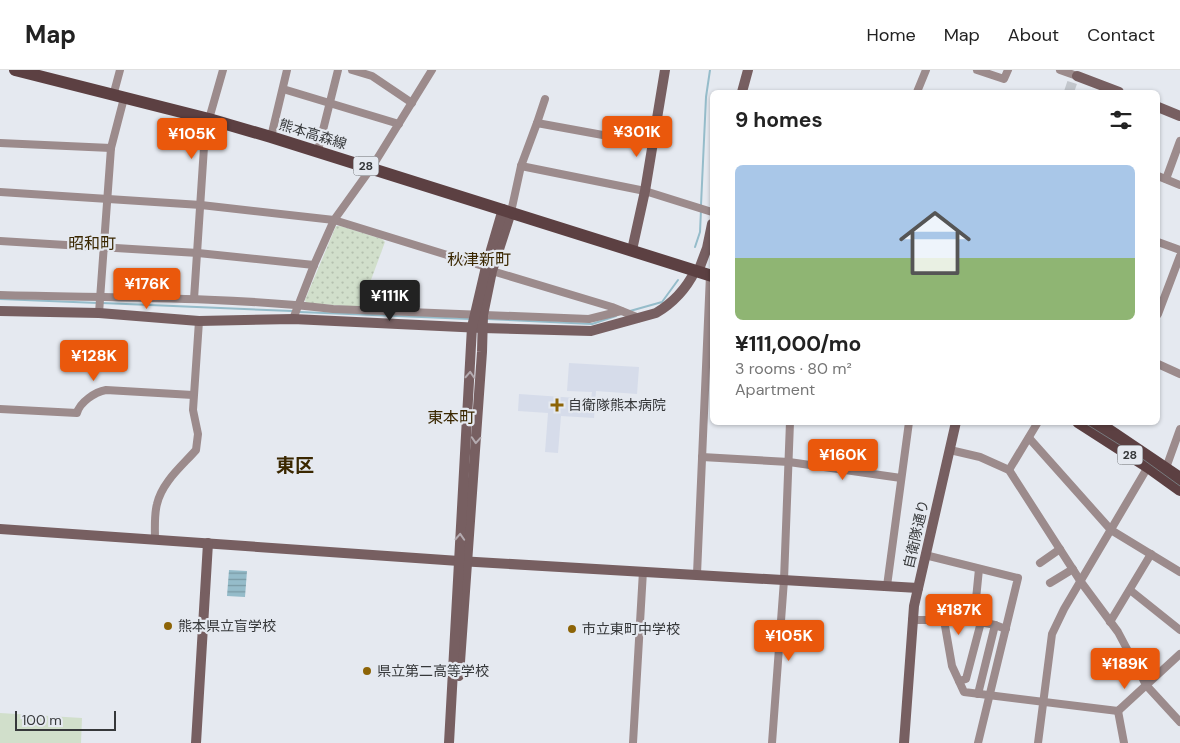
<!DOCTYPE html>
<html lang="en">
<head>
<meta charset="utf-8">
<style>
	body { margin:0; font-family:"DM Sans","Noto Sans JP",sans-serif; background:#f2f2f2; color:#222; height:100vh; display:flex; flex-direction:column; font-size:19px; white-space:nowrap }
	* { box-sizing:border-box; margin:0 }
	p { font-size:16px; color:#767676 }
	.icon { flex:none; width:28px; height:28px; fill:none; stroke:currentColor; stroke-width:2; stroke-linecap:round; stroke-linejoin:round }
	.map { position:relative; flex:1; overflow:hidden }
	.sheet { position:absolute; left:710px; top:20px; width:450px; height:335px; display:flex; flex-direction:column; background:#fff; border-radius:8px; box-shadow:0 1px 4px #0004 }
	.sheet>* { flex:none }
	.scale { position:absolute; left:15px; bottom:12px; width:101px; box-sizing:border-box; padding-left:5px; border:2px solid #36383a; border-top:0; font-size:14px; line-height:18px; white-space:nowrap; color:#36383a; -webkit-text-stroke:4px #e5e9f0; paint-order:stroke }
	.price { position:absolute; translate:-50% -42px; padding:0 11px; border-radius:5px; background:#ea580c; color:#fff; font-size:16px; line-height:32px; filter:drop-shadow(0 1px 2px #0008) }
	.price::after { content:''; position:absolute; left:50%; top:30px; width:15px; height:11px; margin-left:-8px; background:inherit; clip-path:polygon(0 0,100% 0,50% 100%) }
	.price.on { background:#222; color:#fff }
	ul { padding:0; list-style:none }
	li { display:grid; align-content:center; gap:10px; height:265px; padding:0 25px }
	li+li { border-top:1px solid #e0e0e0 }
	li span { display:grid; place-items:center; height:155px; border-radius:8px; color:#555 }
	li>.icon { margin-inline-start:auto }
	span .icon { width:90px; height:90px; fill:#fffc; stroke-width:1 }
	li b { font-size:21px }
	h2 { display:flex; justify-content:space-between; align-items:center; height:60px; padding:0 25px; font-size:21px }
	header { display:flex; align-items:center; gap:30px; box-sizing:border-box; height:70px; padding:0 25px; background:#fff; border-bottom:1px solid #e0e0e0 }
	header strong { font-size:24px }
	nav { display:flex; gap:28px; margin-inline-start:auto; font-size:18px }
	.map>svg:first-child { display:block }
	.built { fill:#d6dcea }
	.park { fill:url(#park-dots) }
	.pitch { fill:#d1dfcb }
	.water { fill:url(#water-rules) }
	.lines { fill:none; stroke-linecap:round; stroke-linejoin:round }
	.stream { stroke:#95bcca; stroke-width:2 }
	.secondary-tunnel { stroke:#c2c6cc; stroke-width:10; stroke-dasharray:10 5; stroke-linecap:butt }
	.street { stroke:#9c8b8c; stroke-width:8 }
	.secondary { stroke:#775f61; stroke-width:10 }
	.primary { stroke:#5c4042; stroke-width:12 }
	.tram { stroke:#787b7f; stroke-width:1 }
	.oneway { stroke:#b4abb0 }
	.poi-dot { fill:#8d6407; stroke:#e5e9f0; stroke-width:2 }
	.labels { text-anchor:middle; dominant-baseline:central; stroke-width:4.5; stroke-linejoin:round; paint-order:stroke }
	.shield { fill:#e5e9f0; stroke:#6a6d71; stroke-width:1 }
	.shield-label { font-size:12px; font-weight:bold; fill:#36383a }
	.street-label { font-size:14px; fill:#36383a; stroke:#e5e9f0 }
	.poi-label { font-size:14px; fill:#36383a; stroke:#e5e9f0; text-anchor:start }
	.quarter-label { font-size:16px; fill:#3a2700; stroke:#e5e9f0 }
	.district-label { font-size:19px; font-weight:bold; fill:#3a2700; stroke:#e5e9f0 }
</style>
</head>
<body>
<header>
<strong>Map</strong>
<nav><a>Home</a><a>Map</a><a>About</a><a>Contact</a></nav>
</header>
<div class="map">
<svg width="1180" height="673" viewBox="0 0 1180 673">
	<defs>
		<pattern id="park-dots" width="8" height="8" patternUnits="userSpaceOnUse" patternTransform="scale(1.25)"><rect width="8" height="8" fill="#d1dfcb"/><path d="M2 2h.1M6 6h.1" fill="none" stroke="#b4c0af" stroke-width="1.8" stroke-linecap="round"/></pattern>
		<pattern id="water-rules" width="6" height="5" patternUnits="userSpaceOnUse" patternTransform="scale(1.25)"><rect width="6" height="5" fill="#95bcca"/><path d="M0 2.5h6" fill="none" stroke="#7a9aa5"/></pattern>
	</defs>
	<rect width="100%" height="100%" fill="#e5e9f0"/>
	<!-- built -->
	<path class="built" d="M569 293 639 297 637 324 596 321 594 348 561 346 558 383 545 382 548 343 518 341 519 324 591 329 592 322 567 321Z"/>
	<!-- park -->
	<path class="park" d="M336 156H340L382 169 385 172 361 237 306 233 305 230Z"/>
	<!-- pitch -->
	<path class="pitch" d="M0 643 82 648 81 673H0Z"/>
	<!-- water -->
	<path class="water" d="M229 500 247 501 245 527 227 526Z"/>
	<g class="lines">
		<!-- stream -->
		<g class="stream">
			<path d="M701 135 706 27 710 0"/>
			<path d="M695 177 700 162 701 140"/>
			<path d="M0 229 98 233"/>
			<path d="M102 233 292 241"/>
			<path d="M630 241 662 232 678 210"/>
			<path d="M300 242 470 249"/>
			<path d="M487 249 592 254 616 246"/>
		</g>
		<!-- secondary-tunnel -->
		<path class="secondary-tunnel" d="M1069 22 1073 10"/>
		<!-- street -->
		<g class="street">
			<path d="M352 0 372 6 412 33"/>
			<path d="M977 0 1004 9 1008 0"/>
			<path d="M1060 0 1077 6"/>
			<path d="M283 19 399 54"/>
			<path d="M917 22 926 0"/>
			<path d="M113 26 120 0"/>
			<path d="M537 53 545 29"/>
			<path d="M271 67 287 0"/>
			<path d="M0 73 111 78"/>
			<path d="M318 80 338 0"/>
			<path d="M521 96 645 121 712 142"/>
			<path d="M1158 106 1180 115"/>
			<path d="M1166 109 1180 71"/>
			<path d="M0 122 201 135 334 150 486 197 492 201 612 237 639 248"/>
			<path d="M511 142 521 96 537 53 652 74"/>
			<path d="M0 171 198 183 314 195"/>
			<path d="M1158 172 1180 180"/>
			<path d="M0 225C111 228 223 226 333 239L589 249 621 241"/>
			<path d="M194 229 204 77 209 49 223 0"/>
			<path d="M99 243 111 78 124 28"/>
			<path d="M1158 244 1180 186"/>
			<path d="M293 249 314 195 334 150 372 97 432 0"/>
			<path d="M1158 294 1180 304"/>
			<path d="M0 339 77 343C80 332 95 322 106 320L193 325"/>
			<path d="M1029 368 1111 460 1180 502"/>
			<path d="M950 380 980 387 1009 400 1081 512 1118 562 1146 615 1180 652"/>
			<path d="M702 387 789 392 901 408"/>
			<path d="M1166 398 1180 359"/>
			<path d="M1009 400 1038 352"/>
			<path d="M155 470C155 458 154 445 157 434 162 412 182 396 196 380L198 364 193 340 199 251"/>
			<path d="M925 485 1018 508 978 673"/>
			<path d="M1040 493 1060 479"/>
			<path d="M979 499 976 529V551L981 552"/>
			<path d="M697 504 710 205"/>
			<path d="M1050 513 1073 499"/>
			<path d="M887 516 909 352"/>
			<path d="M1130 520 1180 560"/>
			<path d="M912 550H944L952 596 964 622 1118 641 1180 584"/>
			<path d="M1110 552 1151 484"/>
			<path d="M959 611 966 609 981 552 995 555"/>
			<path d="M978 624 995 555 1006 559"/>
			<path d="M1118 641 1124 673"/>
			<path d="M633 673 643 501"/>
			<path d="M772 673 784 510 790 352"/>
			<path d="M1038 673 1052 564 1064 539 1149 395"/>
		</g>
		<!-- secondary -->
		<g class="secondary">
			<path d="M1077 6 1119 22"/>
			<path d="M742 22 748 0"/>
			<path d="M1158 37 1180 46"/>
			<path d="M632 180 645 121 665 0"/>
			<path d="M698 202 707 178 712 154"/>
			<path d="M0 241 99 243 199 251 293 249 482 258 591 261 656 243C673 233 686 219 695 201"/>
			<path d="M0 459 459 491 918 518"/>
			<path d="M459 606 482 282 483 245 492 201 511 142"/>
			<path d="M196 673 208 473"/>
			<path d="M449 673 472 257 486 197 503 139"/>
			<path d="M904 673 914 536 956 352"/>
		</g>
		<!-- primary -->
		<g class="primary">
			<path d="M15 0 209 49 271 67 712 206"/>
			<path d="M1078 352 1148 397 1180 420"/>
			<path d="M1097 352 1180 408"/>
		</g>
		<!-- tram -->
		<path class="tram" d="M1083 352 1144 390 1180 416"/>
	</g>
	<!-- one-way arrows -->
	<defs><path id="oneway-chevron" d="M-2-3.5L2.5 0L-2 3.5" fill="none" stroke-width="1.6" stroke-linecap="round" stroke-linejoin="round" transform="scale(1.25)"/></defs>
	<g class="oneway">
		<use href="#oneway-chevron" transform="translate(470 305) rotate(-87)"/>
		<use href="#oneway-chevron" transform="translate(476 370) rotate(94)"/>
		<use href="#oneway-chevron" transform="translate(460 467) rotate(-87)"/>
	</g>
	<!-- markers -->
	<g class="poi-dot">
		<path d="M554.5 327.5h5v5h5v5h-5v5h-5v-5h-5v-5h5z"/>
		<circle cx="168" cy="556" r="5"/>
		<circle cx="572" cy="559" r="5"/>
		<circle cx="367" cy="601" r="5"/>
	</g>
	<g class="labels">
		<!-- shield labels -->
		<g class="shield">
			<rect x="353.5" y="86.5" width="25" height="19" rx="4"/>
			<rect x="1117.5" y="375.5" width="25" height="19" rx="4"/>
		</g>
		<g class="shield-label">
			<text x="366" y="96">28</text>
			<text x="1130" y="385">28</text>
		</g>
		<!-- street labels -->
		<g class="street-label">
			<text transform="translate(313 64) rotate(17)">熊本高森線</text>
			<text transform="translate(916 464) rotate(-77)">自衛隊通り</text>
		</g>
		<!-- poi labels -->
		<g class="poi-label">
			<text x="568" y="335">自衛隊熊本病院</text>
			<text x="178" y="556">熊本県立盲学校</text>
			<text x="582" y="559">市立東町中学校</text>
			<text x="377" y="601">県立第二高等学校</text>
		</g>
		<!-- quarter labels -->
		<g class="quarter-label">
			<text x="92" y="173">昭和町</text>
			<text x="479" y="189">秋津新町</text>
			<text x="451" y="347">東本町</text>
		</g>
		<!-- district labels -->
		<g class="district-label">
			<text x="295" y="395">東区</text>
		</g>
	</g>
</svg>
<div class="scale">100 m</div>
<b class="price" style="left:637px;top:88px">¥301K</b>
<b class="price" style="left:192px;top:90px">¥105K</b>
<b class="price" style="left:147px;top:240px">¥176K</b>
<b class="price on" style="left:390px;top:252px">¥111K</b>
<b class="price" style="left:94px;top:312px">¥128K</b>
<b class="price" style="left:843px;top:411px">¥160K</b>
<b class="price" style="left:959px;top:566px">¥187K</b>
<b class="price" style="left:789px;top:592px">¥105K</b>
<b class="price" style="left:1125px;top:620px">¥189K</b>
<section class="sheet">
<h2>9 homes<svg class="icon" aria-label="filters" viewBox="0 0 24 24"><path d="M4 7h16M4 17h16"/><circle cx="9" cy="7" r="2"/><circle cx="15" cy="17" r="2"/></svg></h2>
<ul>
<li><span style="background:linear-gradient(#a9c7e8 60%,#8fb573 0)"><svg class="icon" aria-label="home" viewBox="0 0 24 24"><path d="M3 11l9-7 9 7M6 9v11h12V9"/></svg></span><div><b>¥111,000/mo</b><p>3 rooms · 80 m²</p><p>Apartment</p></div></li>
</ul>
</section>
</div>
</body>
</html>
